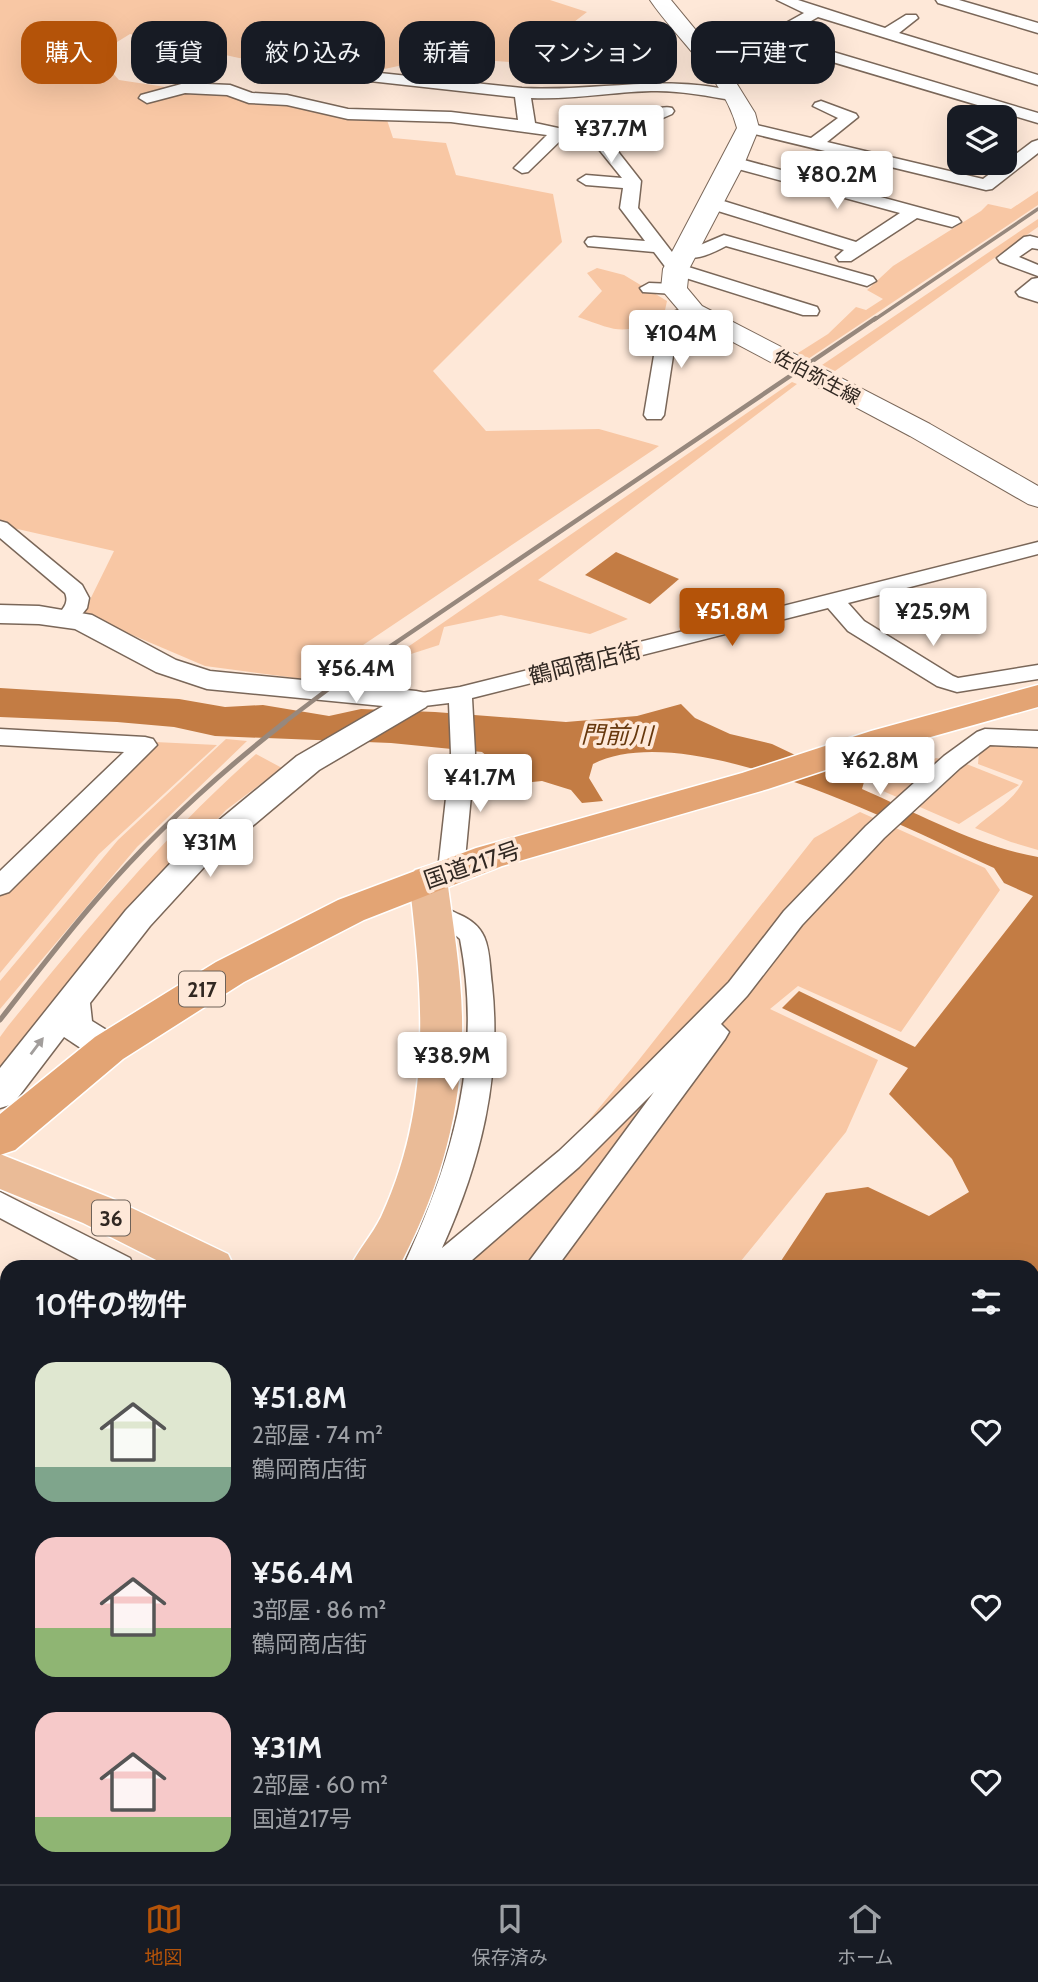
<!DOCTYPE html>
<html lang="ja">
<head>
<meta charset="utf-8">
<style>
	body { margin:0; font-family:Cabin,"Noto Sans JP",sans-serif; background:#242831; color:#f1f3f6; height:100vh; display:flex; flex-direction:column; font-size:26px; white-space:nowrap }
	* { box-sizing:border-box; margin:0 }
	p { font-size:23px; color:#9ea1a6 }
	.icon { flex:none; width:38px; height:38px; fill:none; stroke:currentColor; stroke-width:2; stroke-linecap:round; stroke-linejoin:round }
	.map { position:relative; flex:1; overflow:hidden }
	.drawer { position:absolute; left:0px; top:1260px; width:1040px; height:625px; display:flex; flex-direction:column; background:#171b24; border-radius:21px 21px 0 0; box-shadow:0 7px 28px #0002 }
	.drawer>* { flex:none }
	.banner { position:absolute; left:21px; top:21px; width:998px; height:63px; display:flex; gap:14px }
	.tools { position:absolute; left:947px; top:105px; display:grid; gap:14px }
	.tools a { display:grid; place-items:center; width:70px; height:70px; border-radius:14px; background:#171b24; box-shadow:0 7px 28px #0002; font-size:35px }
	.price { position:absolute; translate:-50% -60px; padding:0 16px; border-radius:7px; background:#fff; color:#222; font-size:23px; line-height:46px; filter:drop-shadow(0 2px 4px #0008) }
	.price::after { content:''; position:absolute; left:50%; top:42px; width:21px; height:16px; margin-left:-10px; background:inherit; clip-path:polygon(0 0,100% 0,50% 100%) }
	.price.active { background:#b45309; color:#fff }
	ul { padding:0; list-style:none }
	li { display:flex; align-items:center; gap:21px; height:175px; padding:0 35px }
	li span { display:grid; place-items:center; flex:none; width:196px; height:140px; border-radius:21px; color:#555 }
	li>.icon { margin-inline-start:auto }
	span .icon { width:84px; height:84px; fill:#fffc; stroke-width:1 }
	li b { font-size:30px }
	h2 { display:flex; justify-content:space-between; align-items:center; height:84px; padding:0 35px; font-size:30px }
	.pill { padding:0 24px; border-radius:21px; background:#171b24; box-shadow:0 7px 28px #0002; font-size:24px; line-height:63px }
	.pill.active { background:#b45309; color:#fff }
	.tab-bar { display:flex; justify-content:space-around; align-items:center; height:98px; border-top:2px solid #363941; background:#171b24; font-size:19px; color:#9ea1a6 }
	.tab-bar a { display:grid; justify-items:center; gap:4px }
	.tab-bar .active { color:#b45309 }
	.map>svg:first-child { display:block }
	.green { fill:#f8c7a4 }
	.water { fill:#c37c44 }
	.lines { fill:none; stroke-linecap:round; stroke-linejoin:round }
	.minor-casing { stroke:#7a6759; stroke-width:3 }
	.tertiary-casing { stroke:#7a6759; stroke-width:3 }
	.secondary-casing { stroke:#7a6759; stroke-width:2 }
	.primary-casing { stroke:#fff; stroke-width:3 }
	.trunk-casing { stroke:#fff; stroke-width:3 }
	.minor { fill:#fff; fill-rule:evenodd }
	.tertiary { fill:#fff; fill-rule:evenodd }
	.secondary { fill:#fff; fill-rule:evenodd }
	.primary { fill:#eabb97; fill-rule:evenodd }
	.trunk { fill:#e3a474; fill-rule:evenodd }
	.rail-far2 { stroke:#97887d; stroke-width:3.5 }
	.rail-far1 { stroke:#97887d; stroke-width:4.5 }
	.rail { stroke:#97887d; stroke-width:5 }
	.oneway { fill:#a29e9c }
	.labels { text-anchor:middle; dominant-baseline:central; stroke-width:7; stroke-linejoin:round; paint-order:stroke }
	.far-street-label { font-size:19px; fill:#312822; stroke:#fee8d8 }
	.shield { fill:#fee8d8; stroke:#6e6259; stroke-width:2 }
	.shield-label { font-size:21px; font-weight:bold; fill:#312822 }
	.street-label { font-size:23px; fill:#312822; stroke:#fee8d8 }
	.water-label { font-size:24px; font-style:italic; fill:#67380d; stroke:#fee8d8 }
</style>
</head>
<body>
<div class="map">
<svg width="1038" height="1884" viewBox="0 0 1038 1884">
	<rect width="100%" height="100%" fill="#fee8d8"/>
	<!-- green -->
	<g class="green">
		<path d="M0 0H550L587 12 561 32 556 65 480 60 449 67 408 64 370 72 239 58 130 34 96 55 119 80 387 120 393 138 446 143 456 175 553 194 562 242 433 371 486 431 599 429 659 446 311 680 205 666 83 614 114 551 0 525Z"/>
		<path d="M1038 191V205L808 359 798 353 828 334 856 307 866 310 883 299 867 290 893 266 981 211 988 204 1011 209Z"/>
		<path d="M1038 219V227L835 371 822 365Z"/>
		<path d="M597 268 624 275 667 301 664 315C623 336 620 332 578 317L602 291 587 273Z"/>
		<path d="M792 382 797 384 538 580 628 619 590 634 501 615 444 627 439 645 386 662Z"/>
		<path d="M226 739 247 741 137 847 0 1009V981L118 840Z"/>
		<path d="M155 742 217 745 99 854 0 973V893Z"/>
		<path d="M994 743 1038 746V850L1011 842 975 828C991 813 1014 801 1023 781L978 764 979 752Z"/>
		<path d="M256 754 282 768 226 810 187 851 0 1080V1037L8 1026C86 930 163 836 256 754Z"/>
		<path d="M936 758 964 763 1019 785 959 824 876 788Z"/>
		<path d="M860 812 985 868 1000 890 901 1032 798 986 770 1009 878 1060 846 1132 736 1267H467L638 1061 814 838Z"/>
		<path d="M7 1844V1878H336L332 1884H0V1854Z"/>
	</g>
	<!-- water -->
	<g class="water">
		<path d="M616 552 679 579 650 604 585 575Z"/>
		<path d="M0 688 179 699 225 707 263 705 329 716 361 709 435 712 566 722 637 716 681 704 695 718 730 734 772 744 833 773 864 782 862 789C919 814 976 846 1038 857V1726L1033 1822 1032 1267H777L826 1193 868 1187 929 1216 969 1192 952 1159 889 1094 908 1068 782 1008 799 991 915 1047 1033 896 1004 883 994 868C902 826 689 716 593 764L589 778 603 801 582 803 571 790 542 781 503 785 493 761 482 752 391 743 215 736 174 727 117 722 0 717Z"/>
		<path d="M384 1878H1029V1884H380Z"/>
	</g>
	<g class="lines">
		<!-- minor casing -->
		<g class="minor-casing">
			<g id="minor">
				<path d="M777 0H798L885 28 906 15H916L918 18 899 33 1038 75V85L818 17 783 37 1038 113V123L755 39 737 51 725 76H713L711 73 726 45 748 31 768 33 804 13Z"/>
				<path d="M936 0H959L1038 23V33L938 3Z"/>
				<path d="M266 61 522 88C598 92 662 73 739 92L741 95 739 98 733 100C706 96 679 90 651 91 611 92 572 100 531 98L535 123 600 137C615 128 655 103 672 108L674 111 672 114 631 132 612 144 641 181 638 208 682 265 817 307 819 311 817 315H803L670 273 654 252 588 246 585 242 588 238 594 237 645 241 620 208 623 188 586 185 578 180 586 175 622 178 597 147 562 139 528 172 522 173 514 168 547 135 451 122 348 119 287 105 249 103 227 95 185 93 147 103 139 98 141 95 185 83 230 85 252 93 287 95 348 109 451 112 518 120 515 97 261 69 258 66Z"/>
				<path d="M821 101 856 114 858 117 827 142 983 179 1032 142 1038 140V153L992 189 986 190 742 131 740 128 748 123 811 138 838 118 813 106 815 103Z"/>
				<path d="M733 157 958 218 961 222 952 227 917 218 851 261H839L836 257 844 250 705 207 702 203 711 198 717 199 856 242 900 213 727 166 725 162 727 158Z"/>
				<path d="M724 235 873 277 876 281 867 286 726 246C711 254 689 265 675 251L684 246H698Z"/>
				<path d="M1030 236 1038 238V249L1032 248 1019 257 1038 265V276L1000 262 997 258 1024 237Z"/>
				<path d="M1038 278V302L1019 296 1016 292 1032 279Z"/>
				<path d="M649 283 674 284 683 289 674 294 643 292 640 288Z"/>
				<path d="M693 305 702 311 700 315 678 323 664 415 661 419H647L644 415 660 320 662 316Z"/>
				<path d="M0 521 7 523 82 585 89 598 87 608 75 623H59L56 618C61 610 70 604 65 593L0 538Z"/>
				<path d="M1038 542V554L848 603 864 621 953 676 958 678 1038 665V679L957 692 937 686 848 631 828 608 472 698 475 753 464 870 460 876 451 879 442 876 438 870 451 753 449 703 416 707 408 705 404 700 408 695 460 687Z"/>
				<path d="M0 729 145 737 153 739 157 745 9 892 0 895V871L124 752 0 745Z"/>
				<path d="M985 729 1038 731V747L990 745 960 768 884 838 802 925 747 996 721 1024 729 1032 725 1039 557 1267H525L654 1092 579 1167 464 1267H403C453 1159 483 1059 460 939 449 927 427 927 419 913L423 907C436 903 446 908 458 914 492 928 488 952 492 985 502 1078 480 1164 442 1248L559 1151 601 1111 729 982 784 911 866 826 944 756 977 732Z"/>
				<path d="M0 1192 130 1258 134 1267H92L0 1218Z"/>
				<path d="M0 1424 7 1426V1457L0 1455Z"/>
				<path d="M7 1675V1714L0 1717V1678Z"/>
				<path d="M77 1878H117L114 1884H74Z"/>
			</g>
		</g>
		<!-- tertiary casing -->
		<g class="tertiary-casing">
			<path id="tertiary" d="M0 605 39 606 92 615 176 660 210 671 416 691 426 693 431 700 426 707 319 770 205 866 150 926 90 1003 92 1021 121 1039 126 1048 121 1057C99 1064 83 1049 64 1037L13 1104 0 1108V1068L126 910 183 850 297 756 383 706 207 689 156 672 75 629 39 624 0 623Z"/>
		</g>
		<!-- secondary casing -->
		<g class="secondary-casing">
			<path id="secondary" d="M650 0H671L727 68 755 113 759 128 745 162 689 269 687 288 702 306 930 424 1038 486V507L1028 504 910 436 684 316 661 289 663 269 737 128C724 78 678 41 650 0Z"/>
		</g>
		<!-- primary casing -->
		<g class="primary-casing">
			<g id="primary">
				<path d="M428 866 441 870 447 879C453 925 461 971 462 1017 464 1102 442 1183 403 1259L397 1267H350C359 1249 372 1235 381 1217 433 1105 423 997 409 879L415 870Z"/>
				<path d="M0 1154 113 1199 228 1254 234 1267H170L83 1223 0 1189Z"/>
			</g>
		</g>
		<!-- trunk casing -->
		<g class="trunk-casing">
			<path id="trunk" d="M1038 685V707L895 747 768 789 502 866 364 920 244 982 123 1059 15 1150 0 1155V1114L95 1037 216 962 338 900 476 848 742 773 871 731Z"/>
		</g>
		<!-- minor -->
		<use href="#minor" class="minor"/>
		<!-- tertiary -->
		<use href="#tertiary" class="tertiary"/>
		<!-- secondary -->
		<use href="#secondary" class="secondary"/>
		<!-- primary -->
		<use href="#primary" class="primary"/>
		<!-- trunk -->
		<use href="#trunk" class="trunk"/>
		<!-- rail-far2 -->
		<path class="rail-far2" d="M874 320 1038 209"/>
		<!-- rail-far1 -->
		<path class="rail-far1" d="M282 724 339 681 876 318"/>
		<!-- rail -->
		<path class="rail" d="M0 1020C32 979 63 938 97 899 153 834 217 775 285 722"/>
	</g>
	<!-- one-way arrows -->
	<defs><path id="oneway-solid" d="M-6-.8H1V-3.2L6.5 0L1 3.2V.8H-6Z" transform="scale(1.75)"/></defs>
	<use class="oneway" href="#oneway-solid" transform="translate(37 1046) rotate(-53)"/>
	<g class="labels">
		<!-- far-street labels -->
		<g class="far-street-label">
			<text transform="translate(817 377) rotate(28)">佐伯弥生線</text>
		</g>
		<!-- shield labels -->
		<g class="shield">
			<rect x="179" y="971.5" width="46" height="35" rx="5"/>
			<rect x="92" y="1200.5" width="38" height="35" rx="5"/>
		</g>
		<g class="shield-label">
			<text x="202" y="989">217</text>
			<text x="111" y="1218">36</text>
		</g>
		<!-- street labels -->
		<g class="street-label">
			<text transform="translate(585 663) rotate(-14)">鶴岡商店街</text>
			<text transform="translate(472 865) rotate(-19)">国道217号</text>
		</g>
		<!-- water labels -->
		<g class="water-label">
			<text transform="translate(617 735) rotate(1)">門前川</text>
		</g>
	</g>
</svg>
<div class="tools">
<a><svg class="icon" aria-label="layers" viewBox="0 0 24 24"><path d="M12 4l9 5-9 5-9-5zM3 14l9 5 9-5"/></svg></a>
</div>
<b class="price" style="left:611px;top:165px">¥37.7M</b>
<b class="price" style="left:837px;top:211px">¥80.2M</b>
<b class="price" style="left:681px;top:370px">¥104M</b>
<b class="price active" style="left:732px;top:648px">¥51.8M</b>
<b class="price" style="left:933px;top:648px">¥25.9M</b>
<b class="price" style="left:356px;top:705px">¥56.4M</b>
<b class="price" style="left:880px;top:797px">¥62.8M</b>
<b class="price" style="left:480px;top:814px">¥41.7M</b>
<b class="price" style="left:210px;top:879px">¥31M</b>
<b class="price" style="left:452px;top:1092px">¥38.9M</b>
<div class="banner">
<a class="pill active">購入</a>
<a class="pill">賃貸</a>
<a class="pill">絞り込み</a>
<a class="pill">新着</a>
<a class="pill">マンション</a>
<a class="pill">一戸建て</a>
</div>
<section class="drawer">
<h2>10件の物件<svg class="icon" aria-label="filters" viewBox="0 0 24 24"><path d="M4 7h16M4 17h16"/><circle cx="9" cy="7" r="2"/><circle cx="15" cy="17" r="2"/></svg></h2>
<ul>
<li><span style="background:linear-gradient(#dfe7d0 75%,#7fa58c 0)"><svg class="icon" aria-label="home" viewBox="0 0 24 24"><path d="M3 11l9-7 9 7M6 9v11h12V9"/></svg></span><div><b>¥51.8M</b><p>2部屋 · 74 m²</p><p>鶴岡商店街</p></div><svg class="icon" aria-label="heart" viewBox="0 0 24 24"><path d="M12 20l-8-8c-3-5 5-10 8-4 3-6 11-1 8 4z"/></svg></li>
<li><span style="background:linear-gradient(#f6c9c9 65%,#8fb573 0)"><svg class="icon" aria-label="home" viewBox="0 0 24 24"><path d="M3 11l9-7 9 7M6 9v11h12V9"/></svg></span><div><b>¥56.4M</b><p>3部屋 · 86 m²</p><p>鶴岡商店街</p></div><svg class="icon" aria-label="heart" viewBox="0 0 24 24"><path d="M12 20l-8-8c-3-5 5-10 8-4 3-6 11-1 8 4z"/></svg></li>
<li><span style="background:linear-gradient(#f6c9c9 75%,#8fb573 0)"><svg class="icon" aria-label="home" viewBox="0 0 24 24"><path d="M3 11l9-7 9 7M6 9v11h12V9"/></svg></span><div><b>¥31M</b><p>2部屋 · 60 m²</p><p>国道217号</p></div><svg class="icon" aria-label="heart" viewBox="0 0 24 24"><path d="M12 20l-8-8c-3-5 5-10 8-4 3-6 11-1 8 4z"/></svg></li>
</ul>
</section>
</div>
<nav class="tab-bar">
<a class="active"><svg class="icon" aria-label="map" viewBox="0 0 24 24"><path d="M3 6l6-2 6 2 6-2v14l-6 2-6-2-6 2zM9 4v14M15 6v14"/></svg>地図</a>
<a><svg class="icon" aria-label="saved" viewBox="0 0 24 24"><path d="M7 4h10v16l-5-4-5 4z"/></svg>保存済み</a>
<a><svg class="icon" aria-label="home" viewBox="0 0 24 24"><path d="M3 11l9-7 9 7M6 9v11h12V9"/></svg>ホーム</a>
</nav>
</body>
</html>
